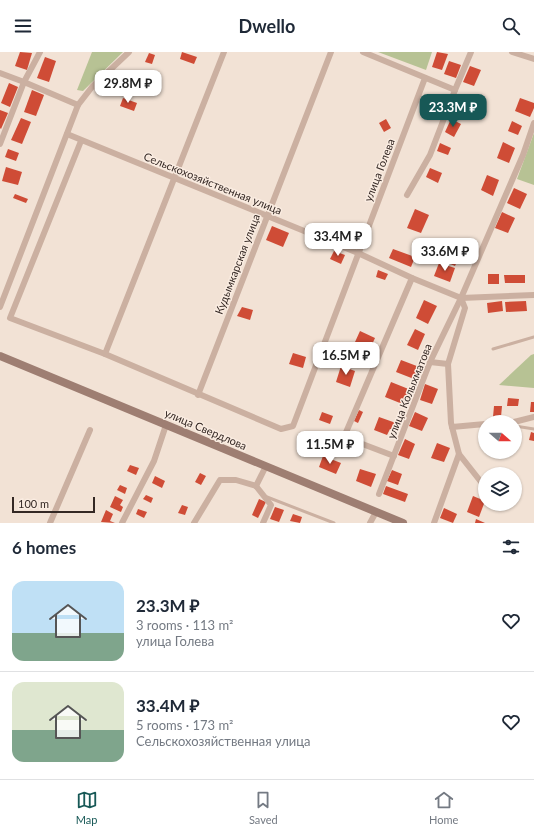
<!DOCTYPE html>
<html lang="en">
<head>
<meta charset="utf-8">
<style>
	body { margin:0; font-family:Lato,sans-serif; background:#f6f6f7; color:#1f2937; height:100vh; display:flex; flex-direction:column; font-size:15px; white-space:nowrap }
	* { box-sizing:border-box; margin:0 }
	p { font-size:13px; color:#747a83 }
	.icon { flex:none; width:22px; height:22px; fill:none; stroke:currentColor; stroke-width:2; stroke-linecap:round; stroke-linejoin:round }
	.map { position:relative; height:471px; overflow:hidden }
	.drawer { display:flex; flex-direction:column; background:#fff; flex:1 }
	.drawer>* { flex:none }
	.needle { width:26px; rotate:110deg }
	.tools { position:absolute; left:478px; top:363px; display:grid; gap:8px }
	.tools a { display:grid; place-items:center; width:44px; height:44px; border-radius:50%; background:#fff; box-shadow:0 1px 3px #0004; font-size:20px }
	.scale { position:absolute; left:12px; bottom:10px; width:83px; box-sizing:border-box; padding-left:4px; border:2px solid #342824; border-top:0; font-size:11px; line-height:14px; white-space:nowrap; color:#342824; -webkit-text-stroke:3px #faece1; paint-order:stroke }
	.price { position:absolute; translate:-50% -34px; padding:0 9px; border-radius:8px; background:#fff; color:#222; font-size:13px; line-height:26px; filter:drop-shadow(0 1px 2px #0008) }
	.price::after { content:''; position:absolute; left:50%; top:24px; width:12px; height:9px; margin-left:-6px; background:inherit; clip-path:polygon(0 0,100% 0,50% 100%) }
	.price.selected { background:#175856; color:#fff }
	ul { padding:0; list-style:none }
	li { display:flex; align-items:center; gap:12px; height:100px; padding:0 12px }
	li+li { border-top:1px solid #e0e1e3 }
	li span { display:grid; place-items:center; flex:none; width:112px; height:80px; border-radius:12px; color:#555 }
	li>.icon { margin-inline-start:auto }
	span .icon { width:48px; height:48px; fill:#fffc; stroke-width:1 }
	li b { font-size:17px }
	h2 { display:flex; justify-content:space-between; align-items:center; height:48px; padding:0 12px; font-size:17px }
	header { display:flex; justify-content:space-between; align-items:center; height:52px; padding:0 12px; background:#fff; font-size:18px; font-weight:700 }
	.tab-bar { display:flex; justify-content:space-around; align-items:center; height:56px; border-top:1px solid #e0e1e3; background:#fff; font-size:11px; color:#747a83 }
	.tab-bar a { display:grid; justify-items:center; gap:2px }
	.tab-bar .selected { color:#175856 }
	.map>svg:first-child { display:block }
	.green { fill:#b7c294 }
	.building { fill:#cf4c36 }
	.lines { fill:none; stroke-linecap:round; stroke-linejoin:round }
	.service { stroke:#cbb0a1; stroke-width:3 }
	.minor { stroke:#cbb0a1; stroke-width:6 }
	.secondary { stroke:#9e7e72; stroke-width:8 }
	.labels { text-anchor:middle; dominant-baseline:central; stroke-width:3; stroke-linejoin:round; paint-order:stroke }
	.street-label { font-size:11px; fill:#342824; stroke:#faece1 }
</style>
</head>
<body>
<header><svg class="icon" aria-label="menu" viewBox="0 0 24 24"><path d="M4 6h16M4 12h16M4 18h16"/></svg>Dwello<svg class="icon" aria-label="search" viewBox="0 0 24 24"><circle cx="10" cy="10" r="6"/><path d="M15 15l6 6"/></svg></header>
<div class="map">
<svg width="534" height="471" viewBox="0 0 534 471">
	<rect width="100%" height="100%" fill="#f2e2d5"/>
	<!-- green -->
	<g class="green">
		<path d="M92 0H123L83 39 77 38Z"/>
		<path d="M378 0H432L426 18Z"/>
		<path d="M534 81V133L517 127Z"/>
		<path d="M534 302V336L499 333 531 303Z"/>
	</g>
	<!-- building -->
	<g class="building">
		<path d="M20 0 32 1 27 18 15 14Z"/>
		<path d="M182 0 197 5 194 12 180 7Z"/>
		<path d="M437 0 448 2 442 18 432 15Z"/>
		<path d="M149 1 155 3 152 12 145 10Z"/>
		<path d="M45 5 56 9 49 30 37 26Z"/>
		<path d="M449 9 461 13 456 26 444 22Z"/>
		<path d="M470 14 481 18 474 34 463 30Z"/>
		<path d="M131 24 145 28 143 36 128 31Z"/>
		<path d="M9 31 18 35 10 55 1 51Z"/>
		<path d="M32 38 44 43 36 64 24 60Z"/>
		<path d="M458 42 473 47 468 59 454 54Z"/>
		<path d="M123 46 137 51 134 59 120 54Z"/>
		<path d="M520 46 534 51V56L530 65 515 59Z"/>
		<path d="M0 58 8 61 1 77 0 76Z"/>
		<path d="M21 66 31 70 22 92 11 88Z"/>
		<path d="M386 67 391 76 384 80 379 71Z"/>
		<path d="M451 67 461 72 454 85 445 80Z"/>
		<path d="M512 69 522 74 518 83 508 79Z"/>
		<path d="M503 90 515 96 509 111 497 106Z"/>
		<path d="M440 91 451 96 448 103 437 99Z"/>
		<path d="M8 97 19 101 16 109 5 105Z"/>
		<path d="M6 115 22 120 18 133 2 129Z"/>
		<path d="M430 116 442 121 438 131 426 125Z"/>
		<path d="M487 123 499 128 493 144 481 138Z"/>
		<path d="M514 136 527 142 520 157 507 151Z"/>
		<path d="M15 142 28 147 26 151 13 146Z"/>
		<path d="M415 157 429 163 421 181 407 176Z"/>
		<path d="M502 160 515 166 508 181 495 176Z"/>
		<path d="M272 174 289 181 283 195 266 188Z"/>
		<path d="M393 197 415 205 411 215 389 206Z"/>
		<path d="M446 197 460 203 455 214 441 208Z"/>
		<path d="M334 199 345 203 341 212 330 207Z"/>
		<path d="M439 211 455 216 450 230 434 224Z"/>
		<path d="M378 218 388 222 385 228 376 225Z"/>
		<rect x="488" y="222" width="11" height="10"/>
		<path d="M504 223H525V231H505Z"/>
		<path d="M424 248 437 254 428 272 416 266Z"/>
		<path d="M502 249 503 259 488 261 487 251Z"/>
		<path d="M526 249 527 259 506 260 505 250Z"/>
		<path d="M242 255 253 258 250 268 237 264Z"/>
		<path d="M415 277 425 282 418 298 407 293Z"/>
		<path d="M360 279 375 286 365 308 350 301Z"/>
		<path d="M293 301 306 305 303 316 289 312Z"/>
		<path d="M401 308 422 316 419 324 415 323 414 327 396 320Z"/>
		<path d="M341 314 355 319 350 335 336 330Z"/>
		<path d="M391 330 411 338 405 353 385 345Z"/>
		<path d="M425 332 438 337 432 352 420 348Z"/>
		<path d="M508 346 519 347 518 354H507Z"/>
		<path d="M531 350H534V360H530Z"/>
		<path d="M494 354H502L501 365H493Z"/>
		<path d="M359 358 363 360 358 371 354 369Z"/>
		<path d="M322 360 333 364 330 372 319 368Z"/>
		<path d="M415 360 428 366 422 379 409 374Z"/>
		<path d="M379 365 396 371 394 378 390 377 387 383 374 378Z"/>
		<path d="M531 380 534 381V389L529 388Z"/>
		<path d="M405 387 415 392 409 407 398 403Z"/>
		<path d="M437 391 450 396 444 410 431 406Z"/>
		<path d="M323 404 341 411 336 422 319 415Z"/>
		<path d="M130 413 139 416 136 423 127 419Z"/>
		<path d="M360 417 376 422 371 435 356 429Z"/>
		<path d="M392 418 402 422 398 433 387 429Z"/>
		<path d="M200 421 206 424 201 433 195 430Z"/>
		<path d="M155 424 165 429 162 436 152 431Z"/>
		<path d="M120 433 127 436 125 442 117 438Z"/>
		<path d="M386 434 408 442 405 450 383 442Z"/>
		<path d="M146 443 153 446 151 451 143 447Z"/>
		<path d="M115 444 123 448 120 453 123 455 121 460 110 455Z"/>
		<path d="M473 444 485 449 479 465 467 460Z"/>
		<path d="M259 447 266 450 258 466 252 463Z"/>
		<path d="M182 453 188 455 185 463 178 461Z"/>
		<path d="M275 455 284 458 279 470 270 467Z"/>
		<path d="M444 456 457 462 453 471 440 466Z"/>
		<path d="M138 457 147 460 144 466 136 462Z"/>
		<path d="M106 458 113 462 110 469 115 471 101 470Z"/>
		<path d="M293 462 302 465 300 471 290 469Z"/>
		<path d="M476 467 485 471H475Z"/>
	</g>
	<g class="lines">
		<!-- service -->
		<g class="service">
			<path d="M493 297 534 285"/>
			<path d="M515 374 534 377"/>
			<path d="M267 445 334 471"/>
		</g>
		<!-- minor -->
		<g class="minor">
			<path d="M363 0 455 38 471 0"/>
			<path d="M512 0 534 7"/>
			<path d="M0 21 24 30 78 53"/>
			<path d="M67 82 358 201 412 226 461 246 534 243"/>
			<path d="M81 89 10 266 105 302 281 377 293 374 425 26"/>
			<path d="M0 92 24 30 40 0"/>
			<path d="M407 143 430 103 455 38"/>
			<path d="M0 255 78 53 92 35 129 0"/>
			<path d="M105 302 224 0"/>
			<path d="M430 310 448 312"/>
			<path d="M198 343 331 0"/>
			<path d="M514 370 534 365"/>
			<path d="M452 375 485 372"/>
			<path d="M459 402 485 435"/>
			<path d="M394 404 344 385 412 226"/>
			<path d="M256 434 271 453 263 471"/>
			<path d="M256 434 266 414"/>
			<path d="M379 442 430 310 461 246"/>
			<path d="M50 471 90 378"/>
			<path d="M122 471 154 409 166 373"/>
			<path d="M194 471 220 428H236L256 434"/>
			<path d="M370 471 376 460"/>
			<path d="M434 471 459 402 451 371 448 312 465 256 461 246 523 103 534 71"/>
		</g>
		<!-- secondary -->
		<path class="secondary" d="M0 304 403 471"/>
	</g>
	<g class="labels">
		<!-- street labels -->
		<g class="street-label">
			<text transform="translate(379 118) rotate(-69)">улица Голева</text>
			<text transform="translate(213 131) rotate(22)">Сельскохозяйственная улица</text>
			<text transform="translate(237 212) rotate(-69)">Кудымкарская улица</text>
			<text transform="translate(409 339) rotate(-68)">улица Колыхматова</text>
			<text transform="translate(206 377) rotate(23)">улица Свердлова</text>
		</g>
	</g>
</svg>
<div class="tools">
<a><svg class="needle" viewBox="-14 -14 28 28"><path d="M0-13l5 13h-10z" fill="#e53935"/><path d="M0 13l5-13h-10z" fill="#747a83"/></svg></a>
<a><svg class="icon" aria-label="layers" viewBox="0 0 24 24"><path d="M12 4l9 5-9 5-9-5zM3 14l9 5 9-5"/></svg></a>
</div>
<div class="scale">100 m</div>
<b class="price" style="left:128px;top:52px">29.8M ₽</b>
<b class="price selected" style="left:453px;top:76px">23.3M ₽</b>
<b class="price" style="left:338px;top:205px">33.4M ₽</b>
<b class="price" style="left:445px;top:220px">33.6M ₽</b>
<b class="price" style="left:346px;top:324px">16.5M ₽</b>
<b class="price" style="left:330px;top:413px">11.5M ₽</b>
</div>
<section class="drawer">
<h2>6 homes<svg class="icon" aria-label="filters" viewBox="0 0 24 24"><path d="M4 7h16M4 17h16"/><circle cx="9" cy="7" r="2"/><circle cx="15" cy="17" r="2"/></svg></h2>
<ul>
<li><span style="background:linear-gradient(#bfe0f5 65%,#7fa58c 0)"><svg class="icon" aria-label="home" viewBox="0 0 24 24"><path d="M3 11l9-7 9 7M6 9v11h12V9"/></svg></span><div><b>23.3M ₽</b><p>3 rooms · 113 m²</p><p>улица Голева</p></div><svg class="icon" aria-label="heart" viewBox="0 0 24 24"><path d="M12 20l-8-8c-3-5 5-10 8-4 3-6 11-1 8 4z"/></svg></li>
<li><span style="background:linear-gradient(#dfe7d0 60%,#7fa58c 0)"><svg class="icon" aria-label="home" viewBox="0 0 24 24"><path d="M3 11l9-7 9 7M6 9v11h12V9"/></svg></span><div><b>33.4M ₽</b><p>5 rooms · 173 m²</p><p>Сельскохозяйственная улица</p></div><svg class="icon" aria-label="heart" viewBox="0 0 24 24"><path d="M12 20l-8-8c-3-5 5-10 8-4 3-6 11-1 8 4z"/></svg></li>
</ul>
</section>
<nav class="tab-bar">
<a class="selected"><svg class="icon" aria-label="map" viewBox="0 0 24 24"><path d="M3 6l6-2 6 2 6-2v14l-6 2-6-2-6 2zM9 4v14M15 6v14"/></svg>Map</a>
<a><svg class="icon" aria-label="saved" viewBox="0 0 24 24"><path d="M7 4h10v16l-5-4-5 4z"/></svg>Saved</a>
<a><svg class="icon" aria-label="home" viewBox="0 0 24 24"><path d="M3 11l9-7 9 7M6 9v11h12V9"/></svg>Home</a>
</nav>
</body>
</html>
